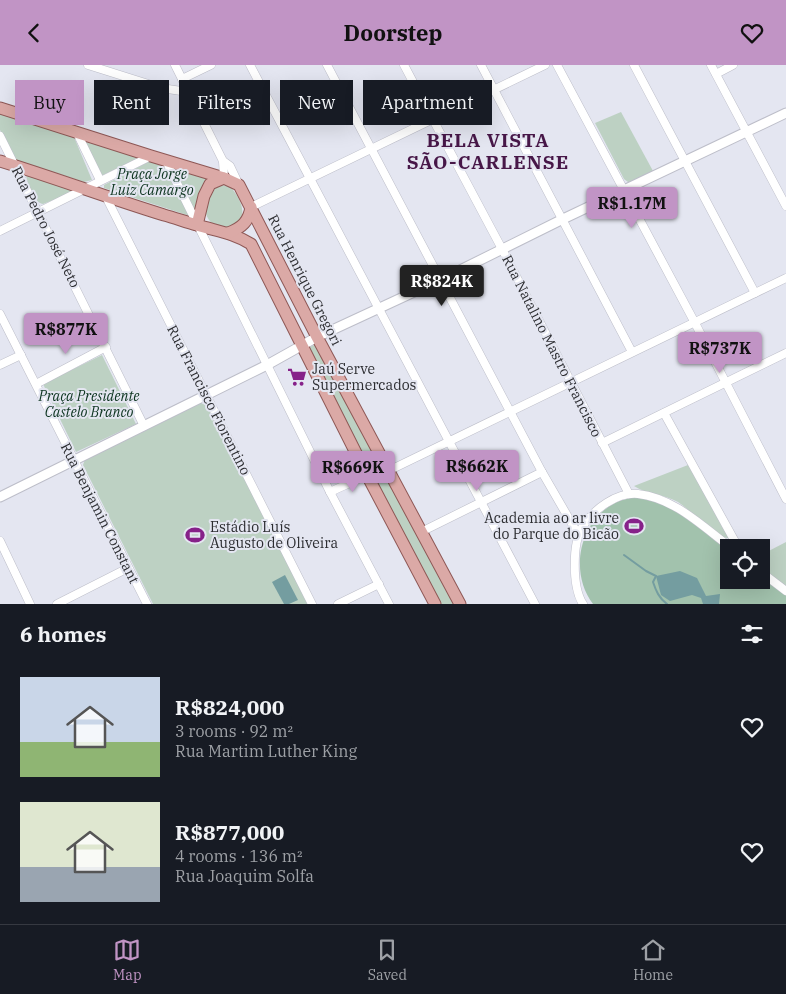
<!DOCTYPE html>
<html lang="en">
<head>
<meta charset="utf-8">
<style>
	body { margin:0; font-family:"IBM Plex Serif",serif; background:#242831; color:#f1f3f6; height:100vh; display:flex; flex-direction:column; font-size:19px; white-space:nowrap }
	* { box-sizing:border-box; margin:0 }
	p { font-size:16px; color:#9ea1a6 }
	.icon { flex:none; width:28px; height:28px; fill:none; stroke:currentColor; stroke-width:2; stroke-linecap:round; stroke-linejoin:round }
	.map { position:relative; height:539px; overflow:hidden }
	.panel { display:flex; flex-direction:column; background:#171b24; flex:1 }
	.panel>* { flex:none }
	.banner { position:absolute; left:15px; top:15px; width:500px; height:45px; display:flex; gap:10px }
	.controls { position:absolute; left:720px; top:474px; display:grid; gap:10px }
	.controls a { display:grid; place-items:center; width:50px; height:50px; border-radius:0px; background:#171b24; box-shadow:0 5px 20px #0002; font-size:25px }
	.price { position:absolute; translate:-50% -42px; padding:0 11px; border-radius:5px; background:#c194c5; color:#111; font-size:16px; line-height:32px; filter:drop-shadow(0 1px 2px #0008) }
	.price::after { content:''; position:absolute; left:50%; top:30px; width:15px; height:11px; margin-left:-8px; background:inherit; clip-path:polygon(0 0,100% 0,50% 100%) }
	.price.current { background:#222; color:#fff }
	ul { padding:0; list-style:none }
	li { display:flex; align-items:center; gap:15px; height:125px; padding:0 20px }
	li span { display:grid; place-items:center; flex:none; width:140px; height:100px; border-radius:0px; color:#555 }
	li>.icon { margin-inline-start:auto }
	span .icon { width:60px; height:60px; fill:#fffc; stroke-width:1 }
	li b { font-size:21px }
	h2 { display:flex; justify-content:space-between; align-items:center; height:60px; padding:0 20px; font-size:21px }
	.chip { padding:0 18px; border-radius:0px; background:#171b24; box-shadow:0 5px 20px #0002; font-size:18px; line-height:45px }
	.chip.current { background:#c194c5; color:#111 }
	header { display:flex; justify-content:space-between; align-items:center; height:65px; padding:0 20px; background:#c194c5; color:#111; font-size:22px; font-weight:700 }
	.tabs { display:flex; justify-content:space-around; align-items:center; height:70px; border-top:1px solid #363941; background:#171b24; font-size:14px; color:#9ea1a6 }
	.tabs a { display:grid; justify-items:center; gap:2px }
	.tabs .current { color:#c194c5 }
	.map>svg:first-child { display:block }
	.green { fill:#bdd1c3 }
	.forest { fill:#a2c2ad }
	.water { fill:#749da0 }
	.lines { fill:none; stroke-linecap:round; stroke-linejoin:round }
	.stream { stroke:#749da0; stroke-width:2 }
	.minor-casing { stroke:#bdbec9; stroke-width:9 }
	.tertiary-casing { stroke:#bdbec9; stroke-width:11 }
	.primary-casing { stroke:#8e5856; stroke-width:13 }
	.minor { stroke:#fff; stroke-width:8 }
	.tertiary { stroke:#fff; stroke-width:9 }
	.primary { stroke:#dba9a6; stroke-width:11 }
	.labels { text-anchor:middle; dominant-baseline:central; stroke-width:4; stroke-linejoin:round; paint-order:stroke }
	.park-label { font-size:14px; font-style:italic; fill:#0c341f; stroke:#e4e6f1 }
	.street-label { font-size:14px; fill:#2c2d31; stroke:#e4e6f1 }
	.poi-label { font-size:14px; fill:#2c2d31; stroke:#e4e6f1; text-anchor:start }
	.district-label { font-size:19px; font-weight:bold; letter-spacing:1px; fill:#471748; stroke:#e4e6f1 }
</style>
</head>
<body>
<header><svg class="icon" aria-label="back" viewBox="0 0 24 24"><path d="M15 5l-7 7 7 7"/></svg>Doorstep<svg class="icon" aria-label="heart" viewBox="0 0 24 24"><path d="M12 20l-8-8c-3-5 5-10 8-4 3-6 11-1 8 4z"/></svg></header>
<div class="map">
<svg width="786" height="539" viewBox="0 0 786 539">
	<rect width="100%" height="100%" fill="#e4e6f1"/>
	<!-- green -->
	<g class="green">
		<path d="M621 47 653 106 631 117H628L624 114 595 58Z"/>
		<path d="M0 48 74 72 92 115 84 117 16 95 0 65Z"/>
		<path d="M84 74 143 91 101 111 83 77Z"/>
		<path d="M150 96 165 98 190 151 104 123V120Z"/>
		<path d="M171 99 212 112 196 151Z"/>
		<path d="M26 110 79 125 43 139C32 137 28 120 26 110Z"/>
		<path d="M219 120 230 121C239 132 247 145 239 158 204 176 194 132 219 120Z"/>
		<path d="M324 275 457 539H439L308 283Z"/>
		<path d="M102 290 136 359 76 387 43 319Z"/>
		<path d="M201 338 206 340 209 343 308 539H153L83 400 85 394Z"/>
		<path d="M688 400 732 474C710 471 696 449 678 437 664 429 648 430 634 421Z"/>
		<path d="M786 477V523L761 504V490Z"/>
	</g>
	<!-- forest -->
	<path class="forest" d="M633 432C671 433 701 463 729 484V515H761V510L786 530V539H593C569 508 579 456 615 438 620 435 628 434 633 432Z"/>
	<!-- water -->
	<g class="water">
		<path d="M680 506 697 513 706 531 720 529 719 539H703L701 533 692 530 670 536 661 530 656 511Z"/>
		<path d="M285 510 298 535 289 539H284L272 517Z"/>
	</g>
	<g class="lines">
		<!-- stream -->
		<path class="stream" d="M624 490 646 506 656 511 653 517C656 526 659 533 667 539"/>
		<!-- minor casing -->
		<g class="minor-casing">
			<g id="minor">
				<path d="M88 0 161 23 188 27"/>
				<path d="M175 0 223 96 224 113"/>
				<path d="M250 0 535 539"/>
				<path d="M327 0 542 407 579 471"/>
				<path d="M404 0 502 184 629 429"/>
				<path d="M481 0 632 287"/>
				<path d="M557 0 695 258 786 434"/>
				<path d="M634 0 755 228"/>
				<path d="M711 0 786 141"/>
				<path d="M716 9 733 0"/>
				<path d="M182 14 211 0"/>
				<path d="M77 68 100 115"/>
				<path d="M0 71 144 361"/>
				<path d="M166 96 330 427 389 539"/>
				<path d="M223 96 230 101 239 120"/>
				<path d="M106 132 312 539"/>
				<path d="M251 142 545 0"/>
				<path d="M0 166 151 91"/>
				<path d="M0 249 147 539"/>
				<path d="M0 300 21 290"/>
				<path d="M36 319 106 282"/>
				<path d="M664 348 738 482"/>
				<path d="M602 378 786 288"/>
				<path d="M330 427 367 410 388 406 786 213"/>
				<path d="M421 467 542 407"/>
				<path d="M0 476 30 539"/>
				<path d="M761 507 786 526"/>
				<path d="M57 539 128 503"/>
				<path d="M338 539 379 519"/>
				<path d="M583 539C572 522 572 477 583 461 594 444 617 427 638 429 674 433 702 461 730 482"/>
			</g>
		</g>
		<!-- tertiary casing -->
		<g class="tertiary-casing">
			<path id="tertiary" d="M0 432 267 300 317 272 440 215 563 154 786 48"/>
		</g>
		<!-- primary casing -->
		<g class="primary-casing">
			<g id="primary">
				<path d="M0 43 151 91 224 113 239 120 317 272 460 539"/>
				<path d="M0 96C55 113 109 133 164 150 175 153 186 157 197 160 216 166 234 168 251 179L367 410 435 539"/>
				<path d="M197 160 204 131 210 119 224 113"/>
				<path d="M228 168C242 163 249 156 251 142"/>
			</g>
		</g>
		<!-- minor -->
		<use href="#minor" class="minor"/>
		<!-- tertiary -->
		<use href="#tertiary" class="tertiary"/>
		<!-- primary -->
		<use href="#primary" class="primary"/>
	</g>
	<!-- icons -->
	<defs>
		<g id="supermarket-bare" transform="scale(1.5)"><path d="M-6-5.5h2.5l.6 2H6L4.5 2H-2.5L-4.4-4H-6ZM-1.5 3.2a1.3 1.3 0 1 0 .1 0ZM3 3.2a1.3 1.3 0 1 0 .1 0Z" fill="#862189" stroke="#e4e6f1" stroke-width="2.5" paint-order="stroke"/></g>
		<g id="stadium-bare" transform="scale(1.5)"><path d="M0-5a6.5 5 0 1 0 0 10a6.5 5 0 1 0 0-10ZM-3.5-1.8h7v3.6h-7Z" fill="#862189" stroke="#e4e6f1" stroke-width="2.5" paint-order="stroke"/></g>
	</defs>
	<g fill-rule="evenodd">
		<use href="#supermarket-bare" x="297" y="312"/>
		<use href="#stadium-bare" x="634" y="461"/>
		<use href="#stadium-bare" x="195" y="470"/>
	</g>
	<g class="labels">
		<!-- park labels -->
		<g class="park-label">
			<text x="152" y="109">Praça Jorge<tspan x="152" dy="16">Luiz Camargo</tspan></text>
			<text x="89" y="331">Praça Presidente<tspan x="89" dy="16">Castelo Branco</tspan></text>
		</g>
		<!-- street labels -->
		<g class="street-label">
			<text transform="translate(46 162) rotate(63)">Rua Pedro José Neto</text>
			<text transform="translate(305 215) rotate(63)">Rua Henrique Gregori</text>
			<text transform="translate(552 281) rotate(63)">Rua Natalino Mastro Francisco</text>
			<text transform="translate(209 335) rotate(63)">Rua Francisco Fiorentino</text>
			<text transform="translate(100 448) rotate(63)">Rua Benjamin Constant</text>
		</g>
		<!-- poi labels -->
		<g class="poi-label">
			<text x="312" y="304">Jaú Serve<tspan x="312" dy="16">Supermercados</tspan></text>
			<text x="619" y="453" text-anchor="end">Academia ao ar livre<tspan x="619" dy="16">do Parque do Bicão</tspan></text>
			<text x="210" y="462">Estádio Luís<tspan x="210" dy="16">Augusto de Oliveira</tspan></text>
		</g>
		<!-- district labels -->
		<g class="district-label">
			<text x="488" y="75">BELA VISTA<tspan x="488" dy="22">SÃO-CARLENSE</tspan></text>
		</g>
	</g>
</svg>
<div class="controls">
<a><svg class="icon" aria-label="locate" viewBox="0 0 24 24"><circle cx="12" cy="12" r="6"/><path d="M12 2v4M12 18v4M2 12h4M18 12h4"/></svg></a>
</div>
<b class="price" style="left:632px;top:164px">R$1.17M</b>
<b class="price current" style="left:442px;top:242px">R$824K</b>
<b class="price" style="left:66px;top:290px">R$877K</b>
<b class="price" style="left:720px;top:309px">R$737K</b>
<b class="price" style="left:477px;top:427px">R$662K</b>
<b class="price" style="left:353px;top:428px">R$669K</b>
<div class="banner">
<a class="chip current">Buy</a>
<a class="chip">Rent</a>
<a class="chip">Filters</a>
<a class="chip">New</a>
<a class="chip">Apartment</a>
</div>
</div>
<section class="panel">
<h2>6 homes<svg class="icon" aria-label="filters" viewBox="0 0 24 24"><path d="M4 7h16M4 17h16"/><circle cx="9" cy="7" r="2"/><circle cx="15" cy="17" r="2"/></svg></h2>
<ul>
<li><span style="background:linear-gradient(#c9d6e8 65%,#8fb573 0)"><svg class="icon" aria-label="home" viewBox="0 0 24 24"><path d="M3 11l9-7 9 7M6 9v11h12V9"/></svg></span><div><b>R$824,000</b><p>3 rooms · 92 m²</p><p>Rua Martim Luther King</p></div><svg class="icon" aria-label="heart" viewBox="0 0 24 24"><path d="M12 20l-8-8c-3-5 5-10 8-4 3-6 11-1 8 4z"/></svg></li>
<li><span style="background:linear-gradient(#dfe7d0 65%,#9aa5b1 0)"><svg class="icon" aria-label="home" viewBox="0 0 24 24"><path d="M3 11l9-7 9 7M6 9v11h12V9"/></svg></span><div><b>R$877,000</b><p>4 rooms · 136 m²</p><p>Rua Joaquim Solfa</p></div><svg class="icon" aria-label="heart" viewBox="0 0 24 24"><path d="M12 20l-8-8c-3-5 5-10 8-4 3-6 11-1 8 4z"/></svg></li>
</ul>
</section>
<nav class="tabs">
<a class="current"><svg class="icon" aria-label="map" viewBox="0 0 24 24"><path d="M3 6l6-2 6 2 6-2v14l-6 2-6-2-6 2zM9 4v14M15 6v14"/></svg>Map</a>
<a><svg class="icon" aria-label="saved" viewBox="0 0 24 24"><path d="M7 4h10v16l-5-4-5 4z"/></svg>Saved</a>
<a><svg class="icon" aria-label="home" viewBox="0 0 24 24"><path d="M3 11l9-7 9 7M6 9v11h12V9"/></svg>Home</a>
</nav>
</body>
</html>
